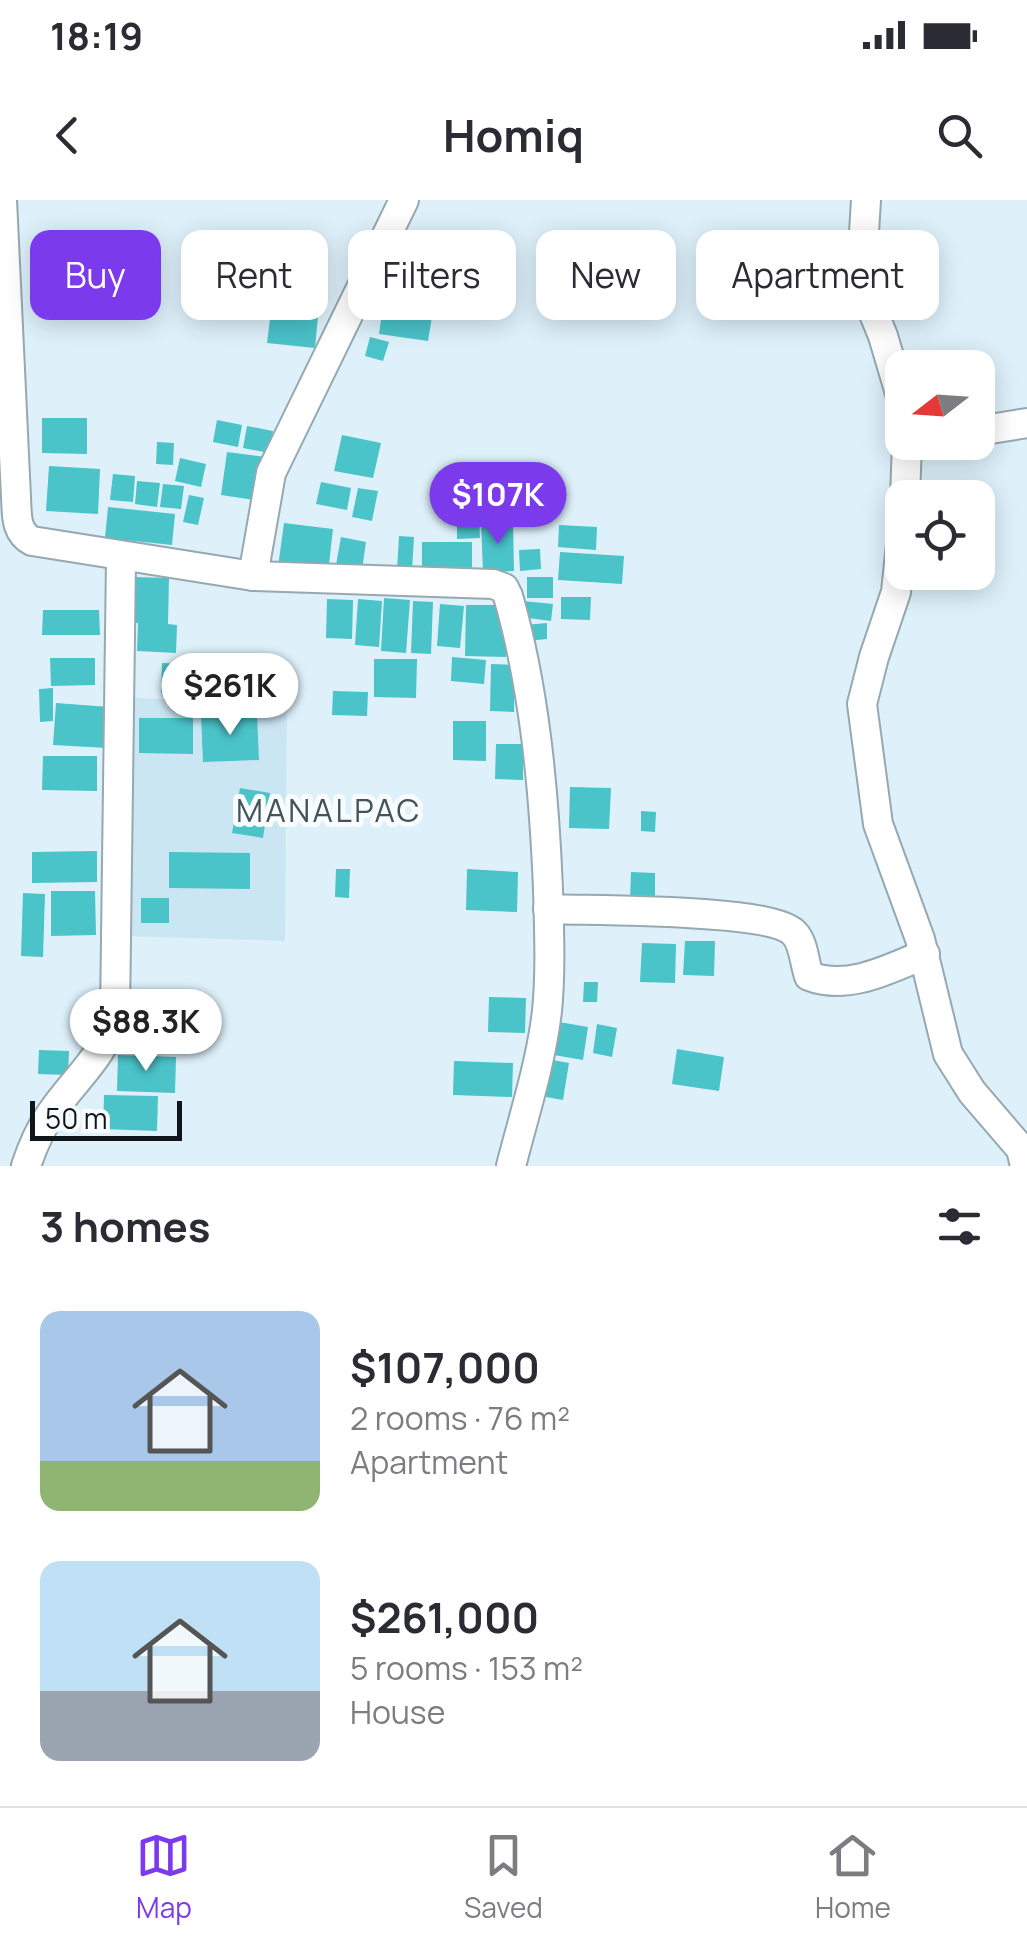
<!DOCTYPE html>
<html lang="en">
<head>
<meta charset="utf-8">
<style>
	body { margin:0; font-family:Manrope,sans-serif; background:#f2f2f3; color:#2b2b33; height:100vh; display:flex; flex-direction:column; font-size:38px; white-space:nowrap }
	* { box-sizing:border-box; margin:0 }
	p { font-size:32px; color:#7c7c81 }
	.icon { flex:none; width:55px; height:55px; fill:none; stroke:currentColor; stroke-width:2; stroke-linecap:round; stroke-linejoin:round }
	.map { position:relative; height:966px; overflow:hidden }
	.sheet { display:flex; flex-direction:column; background:#fff; flex:1 }
	.sheet>* { flex:none }
	.top-card { position:absolute; left:30px; top:30px; width:968px; height:90px; display:flex; gap:20px }
	.needle { width:65px; rotate:253deg }
	.buttons { position:absolute; left:885px; top:150px; display:grid; gap:20px }
	.buttons a { display:grid; place-items:center; width:110px; height:110px; border-radius:20px; background:#fff; box-shadow:0 5px 25px #0003; font-size:50px }
	.scale { position:absolute; left:30px; bottom:25px; width:152px; box-sizing:border-box; padding-left:10px; border:5px solid #0f1619; border-top:0; font-size:28px; line-height:35px; white-space:nowrap; color:#0f1619; -webkit-text-stroke:8px #f8fcfe; paint-order:stroke }
	.price { position:absolute; translate:-50% -85px; padding:0 22px; border-radius:35px; background:#fff; color:#222; font-size:32px; line-height:65px; filter:drop-shadow(0 2px 5px #0008) }
	.price::after { content:''; position:absolute; left:50%; top:60px; width:30px; height:22px; margin-left:-15px; background:inherit; clip-path:polygon(0 0,100% 0,50% 100%) }
	.price.on { background:#7c3aed; color:#fff }
	ul { padding:0; list-style:none }
	li { display:flex; align-items:center; gap:30px; height:250px; padding:0 40px }
	li span { display:grid; place-items:center; flex:none; width:280px; height:200px; border-radius:20px; color:#555 }
	li>.icon { margin-inline-start:auto }
	span .icon { width:120px; height:120px; fill:#fffc; stroke-width:1 }
	li b { font-size:42px }
	h2 { display:flex; justify-content:space-between; align-items:center; height:120px; padding:0 40px; font-size:42px }
	.pill { padding:0 35px; border-radius:20px; background:#fff; box-shadow:0 5px 25px #0003; font-size:35px; line-height:90px }
	.pill.on { background:#7c3aed; color:#fff }
	.status { display:flex; justify-content:space-between; align-items:center; height:70px; padding:0 50px; background:#fff; direction:ltr }
	.status svg { height:28px; fill:currentColor }
	header { display:flex; justify-content:space-between; align-items:center; height:130px; padding:0 40px; background:#fff; font-size:45px; font-weight:700 }
	.menu { display:flex; justify-content:space-around; align-items:center; height:140px; border-top:2px solid #e1e1e2; background:#fff; font-size:28px; color:#7c7c81 }
	.menu a { display:grid; justify-items:center; gap:5px }
	.menu .on { color:#7c3aed }
	.map>svg:first-child { display:block }
	.built { fill:#cbe6f3 }
	.building { fill:#4ac3c9 }
	.lines { fill:none; stroke-linecap:round; stroke-linejoin:round }
	.minor-casing { stroke:#96a8b0; stroke-width:32 }
	.minor { stroke:#fff; stroke-width:28 }
	.labels { text-anchor:middle; dominant-baseline:central; stroke-width:10; stroke-linejoin:round; paint-order:stroke }
	.quarter-label { font-size:32px; letter-spacing:2.5px; fill:#43535b; stroke:#f8fcfe }
</style>
</head>
<body>
<div class="status"><b>18:19</b><svg viewBox="0 0 49 12"><path d="M0 12V9h3v3zM5 12V6h3v6zM10 12V3h3v9zM15 12V0h3v12zM26 1h20v11H26zM47 4h2v5h-2z"/></svg></div>
<header><svg class="icon" aria-label="back" viewBox="0 0 24 24"><path d="M15 5l-7 7 7 7"/></svg>Homiq<svg class="icon" aria-label="search" viewBox="0 0 24 24"><circle cx="10" cy="10" r="6"/><path d="M15 15l6 6"/></svg></header>
<div class="map">
<svg width="1027" height="966" viewBox="0 0 1027 966">
	<rect width="100%" height="100%" fill="#def1fb"/>
	<!-- built -->
	<path class="built" d="M128 497 287 508 285 741 124 736Z"/>
	<!-- building -->
	<g class="building">
		<path d="M386 85 436 93 428 141 379 134Z"/>
		<path d="M271 111 318 116 315 148 267 143Z"/>
		<path d="M370 137 389 142 383 161 365 156Z"/>
		<path d="M42 218H87V254L42 253Z"/>
		<path d="M217 220 242 225 238 247 213 242Z"/>
		<path d="M247 226 273 231 269 253 243 248Z"/>
		<path d="M342 235 381 243 373 278 334 271Z"/>
		<path d="M157 242 174 243 173 265 156 264Z"/>
		<path d="M227 252 267 257 261 301 221 295Z"/>
		<path d="M180 258 206 264 201 287 175 281Z"/>
		<path d="M49 266 100 269 98 314 46 311Z"/>
		<path d="M113 274 135 276 133 302 110 300Z"/>
		<path d="M137 281 160 283 157 307 135 304Z"/>
		<path d="M321 282 351 288 347 310 316 304Z"/>
		<path d="M163 284 184 286 181 309 160 307Z"/>
		<path d="M358 288 378 291 372 321 352 317Z"/>
		<path d="M189 295 204 298 198 325 183 322Z"/>
		<path d="M108 307 175 314 172 345 105 338Z"/>
		<path d="M479 317 480 338 457 339V318Z"/>
		<path d="M513 322 514 371 483 372 481 323Z"/>
		<path d="M284 323 333 329 328 373 278 367Z"/>
		<path d="M559 325 597 327 596 350 558 347Z"/>
		<path d="M399 336 414 337 412 371 397 370Z"/>
		<path d="M341 337 366 342 362 370 336 365Z"/>
		<rect x="422" y="342" width="50" height="29"/>
		<path d="M540 349 541 369 520 371 519 350Z"/>
		<path d="M560 352 624 356 622 384 558 380Z"/>
		<path d="M133 377 169 378 168 424 177 425 176 453 137 451 138 423H132Z"/>
		<rect x="527" y="377" width="26" height="21"/>
		<path d="M561 397H591L590 420 561 419Z"/>
		<path d="M384 398 410 400 406 453 381 451Z"/>
		<path d="M327 399 353 400 352 439 326 438Z"/>
		<path d="M358 399 382 401 379 447 355 445Z"/>
		<path d="M413 401 433 402 431 454 411 453Z"/>
		<path d="M523 401 553 404 551 421 521 417Z"/>
		<path d="M440 404 464 406 460 448 437 446Z"/>
		<path d="M466 405H506V457L465 456Z"/>
		<path d="M43 410H99L100 435H42Z"/>
		<path d="M547 423V439L526 441 525 425Z"/>
		<path d="M452 457 486 460 484 484 451 481Z"/>
		<path d="M50 458H95V485L51 486Z"/>
		<path d="M374 459H417L416 498 374 497Z"/>
		<path d="M162 463 186 464 185 494 161 493Z"/>
		<path d="M491 464 515 465 514 512 490 511Z"/>
		<path d="M53 488V521L40 522 39 489Z"/>
		<path d="M333 491 368 492 367 516 332 515Z"/>
		<path d="M56 503 109 507 107 548 53 545Z"/>
		<path d="M257 514 259 560 203 562 201 515Z"/>
		<path d="M139 518H193V554L139 553Z"/>
		<path d="M453 521H486V561L453 560Z"/>
		<path d="M496 544H523V580L495 579Z"/>
		<path d="M43 556H97V591L42 590Z"/>
		<path d="M570 587 611 588 609 629 569 628Z"/>
		<path d="M240 588 270 593 263 638 232 633Z"/>
		<path d="M641 611 656 612 655 632 641 631Z"/>
		<path d="M97 651V682L32 683V652Z"/>
		<path d="M169 652 250 653V689L169 688Z"/>
		<path d="M336 669H350L349 698 335 697Z"/>
		<path d="M467 669 518 672 517 712 466 710Z"/>
		<path d="M631 672 655 673V703L630 702Z"/>
		<path d="M51 691H95L96 735 51 736Z"/>
		<path d="M23 693 45 694 43 757 21 756Z"/>
		<rect x="141" y="698" width="28" height="25"/>
		<path d="M685 741H715L714 776 683 775Z"/>
		<path d="M642 743 676 744 675 783 640 782Z"/>
		<path d="M584 782H598L597 802H583Z"/>
		<path d="M489 797 526 798 525 833 488 832Z"/>
		<path d="M559 822 588 827 583 860 554 855Z"/>
		<path d="M597 824 617 828 612 857 593 853Z"/>
		<path d="M677 849 724 857 719 891 672 884Z"/>
		<path d="M39 850 69 851 68 875 38 874Z"/>
		<path d="M118 855 176 857 175 893 117 891Z"/>
		<path d="M541 858 569 863 563 900 535 895Z"/>
		<path d="M454 861 513 863 512 897 453 895Z"/>
		<path d="M104 895 158 896 157 931 103 929Z"/>
	</g>
	<g class="lines">
		<!-- minor casing -->
		<g class="minor-casing">
			<g id="minor">
				<path d="M2 0 16 297C17 314 15 332 32 341L253 376 493 384 504 388 508 396C535 490 544 592 548 689 549 729 551 771 547 811 541 863 524 915 511 966"/>
				<path d="M866 0 861 82 883 136 902 200"/>
				<path d="M978 231 1027 223"/>
				<path d="M905 298 907 242"/>
				<path d="M902 335 896 392 874 457 862 504 878 624 920 739 948 854 972 892 1021 949 1025 966"/>
				<path d="M253 376 271 273 404 0"/>
				<path d="M548 709C591 711 769 708 794 733 804 743 804 762 809 776 848 791 889 769 925 754"/>
				<path d="M26 966C32 948 39 931 50 915 73 880 106 856 115 814L121 358"/>
			</g>
		</g>
		<!-- minor -->
		<use href="#minor" class="minor"/>
	</g>
	<g class="labels">
		<!-- quarter labels -->
		<g class="quarter-label">
			<text x="329" y="610">MANALPAC</text>
		</g>
	</g>
</svg>
<div class="buttons">
<a><svg class="needle" viewBox="-14 -14 28 28"><path d="M0-13l5 13h-10z" fill="#e53935"/><path d="M0 13l5-13h-10z" fill="#7c7c81"/></svg></a>
<a><svg class="icon" aria-label="locate" viewBox="0 0 24 24"><circle cx="12" cy="12" r="6"/><path d="M12 2v4M12 18v4M2 12h4M18 12h4"/></svg></a>
</div>
<div class="scale">50 m</div>
<b class="price on" style="left:498px;top:347px">$107K</b>
<b class="price" style="left:230px;top:538px">$261K</b>
<b class="price" style="left:146px;top:874px">$88.3K</b>
<div class="top-card">
<a class="pill on">Buy</a>
<a class="pill">Rent</a>
<a class="pill">Filters</a>
<a class="pill">New</a>
<a class="pill">Apartment</a>
</div>
</div>
<section class="sheet">
<h2>3 homes<svg class="icon" aria-label="filters" viewBox="0 0 24 24"><path d="M4 7h16M4 17h16"/><circle cx="9" cy="7" r="2"/><circle cx="15" cy="17" r="2"/></svg></h2>
<ul>
<li><span style="background:linear-gradient(#a9c7e8 75%,#8fb573 0)"><svg class="icon" aria-label="home" viewBox="0 0 24 24"><path d="M3 11l9-7 9 7M6 9v11h12V9"/></svg></span><div><b>$107,000</b><p>2 rooms · 76 m²</p><p>Apartment</p></div></li>
<li><span style="background:linear-gradient(#bfe0f5 65%,#9aa5b1 0)"><svg class="icon" aria-label="home" viewBox="0 0 24 24"><path d="M3 11l9-7 9 7M6 9v11h12V9"/></svg></span><div><b>$261,000</b><p>5 rooms · 153 m²</p><p>House</p></div></li>
</ul>
</section>
<nav class="menu">
<a class="on"><svg class="icon" aria-label="map" viewBox="0 0 24 24"><path d="M3 6l6-2 6 2 6-2v14l-6 2-6-2-6 2zM9 4v14M15 6v14"/></svg>Map</a>
<a><svg class="icon" aria-label="saved" viewBox="0 0 24 24"><path d="M7 4h10v16l-5-4-5 4z"/></svg>Saved</a>
<a><svg class="icon" aria-label="home" viewBox="0 0 24 24"><path d="M3 11l9-7 9 7M6 9v11h12V9"/></svg>Home</a>
</nav>
</body>
</html>
